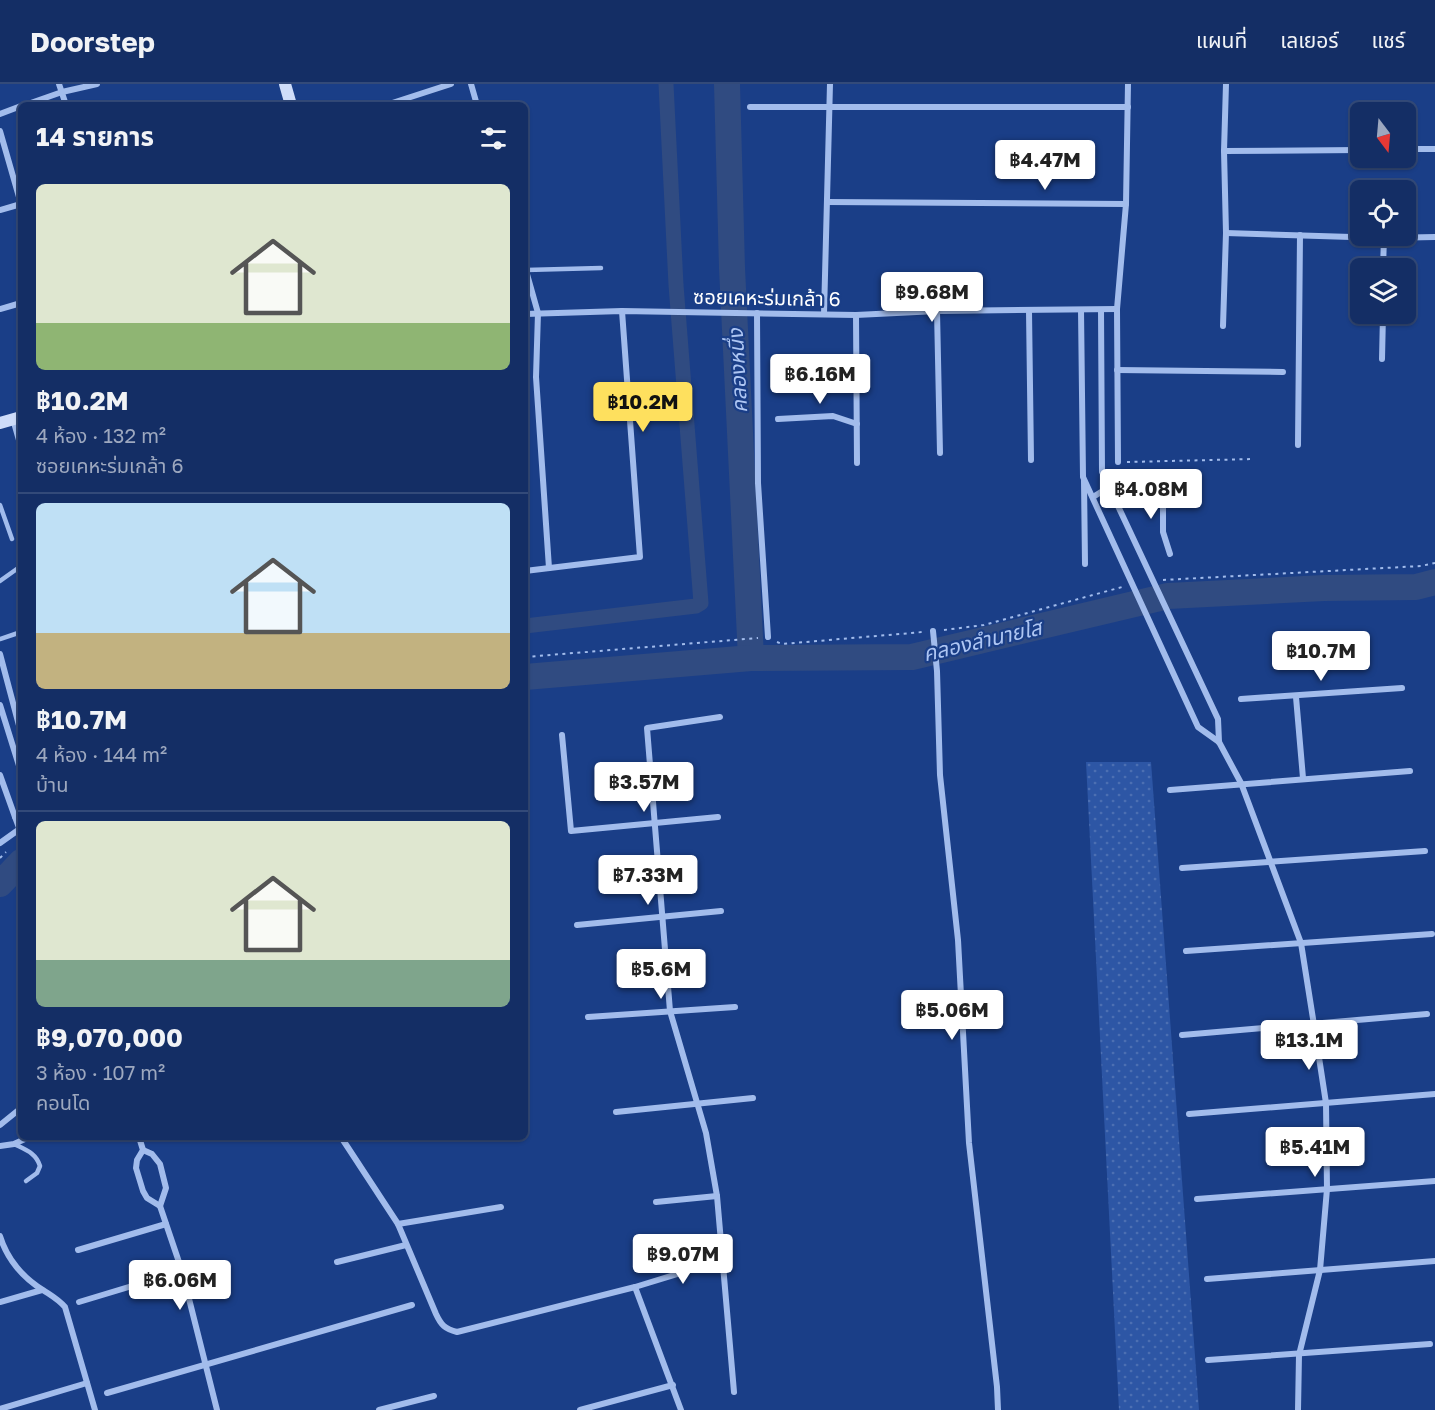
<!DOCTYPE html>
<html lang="th">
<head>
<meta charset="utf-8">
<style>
	body { margin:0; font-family:"Golos Text","Noto Sans Thai",sans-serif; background:#213a6e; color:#f1f3f6; height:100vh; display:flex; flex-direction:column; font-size:22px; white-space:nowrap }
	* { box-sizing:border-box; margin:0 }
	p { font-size:20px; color:#9da8bf }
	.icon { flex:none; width:33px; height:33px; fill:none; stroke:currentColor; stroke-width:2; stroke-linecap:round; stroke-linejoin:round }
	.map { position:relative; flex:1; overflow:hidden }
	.side { position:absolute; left:18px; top:18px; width:510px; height:1038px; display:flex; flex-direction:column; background:#142e65; border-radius:9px; box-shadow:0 2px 4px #0004,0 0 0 2px #334a79 }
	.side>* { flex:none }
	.needle { width:39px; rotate:164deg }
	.buttons { position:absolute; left:1350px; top:18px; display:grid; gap:12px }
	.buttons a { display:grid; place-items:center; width:66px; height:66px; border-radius:9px; background:#142e65; box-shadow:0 2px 4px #0004,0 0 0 2px #334a79; font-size:30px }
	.price { position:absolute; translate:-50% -51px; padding:0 14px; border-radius:6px; background:#fff; color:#222; font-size:20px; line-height:39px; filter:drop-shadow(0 2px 3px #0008) }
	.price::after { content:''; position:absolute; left:50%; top:36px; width:18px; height:14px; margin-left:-9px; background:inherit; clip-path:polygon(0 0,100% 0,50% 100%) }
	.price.on { background:#fee05e; color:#111 }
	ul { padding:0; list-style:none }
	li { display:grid; align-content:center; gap:12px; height:318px; padding:0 18px }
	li+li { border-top:2px solid #334a79 }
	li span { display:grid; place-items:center; height:186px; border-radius:9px; color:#555 }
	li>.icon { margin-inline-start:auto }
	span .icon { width:108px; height:108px; fill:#fffc; stroke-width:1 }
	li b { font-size:26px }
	h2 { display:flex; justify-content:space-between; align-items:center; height:72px; padding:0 18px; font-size:26px }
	header { display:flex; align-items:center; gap:36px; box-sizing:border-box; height:84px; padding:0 30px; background:#142e65; border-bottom:2px solid #334a79 }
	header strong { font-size:28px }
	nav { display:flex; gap:33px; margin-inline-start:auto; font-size:21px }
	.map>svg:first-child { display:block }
	.grass { fill:url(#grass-dots) }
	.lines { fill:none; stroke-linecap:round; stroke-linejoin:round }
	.canal { stroke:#304b81; stroke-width:15 }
	.river { stroke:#304b81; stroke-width:26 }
	.path { stroke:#a2bcec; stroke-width:2; stroke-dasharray:3 4.5; stroke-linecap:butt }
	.lane { stroke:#a2bcec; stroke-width:4.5 }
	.street { stroke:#a2bcec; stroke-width:6 }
	.secondary { stroke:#cedcf9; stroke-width:12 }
	.street-bridge { stroke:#a2bcec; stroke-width:6 }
	.labels { text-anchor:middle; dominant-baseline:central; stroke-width:4.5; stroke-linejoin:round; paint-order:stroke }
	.street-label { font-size:20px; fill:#fff; stroke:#1a3e87 }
	.water-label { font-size:21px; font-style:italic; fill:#aec6f3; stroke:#1a3e87 }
</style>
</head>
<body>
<header>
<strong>Doorstep</strong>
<nav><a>แผนที่</a><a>เลเยอร์</a><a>แชร์</a></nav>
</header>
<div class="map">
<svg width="1435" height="1326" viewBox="0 0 1435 1326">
	<defs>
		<pattern id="grass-dots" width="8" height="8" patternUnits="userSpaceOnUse" patternTransform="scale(1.5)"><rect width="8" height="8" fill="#2d56a5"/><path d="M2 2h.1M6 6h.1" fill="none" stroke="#4c6fb2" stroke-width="1.8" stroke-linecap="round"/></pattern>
	</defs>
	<rect width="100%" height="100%" fill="#1a3e87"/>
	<!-- grass -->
	<path class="grass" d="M1086 678H1151L1199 1326H1119Z"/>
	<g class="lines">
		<!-- canal -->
		<path class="canal" d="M525 542 696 522 701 519 676 201 666 0"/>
		<!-- river -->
		<g class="river">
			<path d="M727 0 732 184 751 574"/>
			<path d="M525 593 751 574 912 573 1168 512 1324 504 1416 503 1435 498"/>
			<path d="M0 800 21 778"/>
		</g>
		<!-- path -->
		<g class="path">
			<path d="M1127 378 1254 375"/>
			<path d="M1163 496 1421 482 1435 479"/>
			<path d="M944 546 984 541 1122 503"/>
			<path d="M777 558 782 560 923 548"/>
			<path d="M525 573 758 554"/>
			<path d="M0 774 6 768"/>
		</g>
		<!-- lane -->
		<g class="lane">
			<path d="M526 186 601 184"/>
			<path d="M13 338 21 366"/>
			<path d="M0 421 12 455"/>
			<path d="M0 497 21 482"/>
			<path d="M0 555 21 548"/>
			<path d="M14 1060C26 1066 36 1069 40 1082L37 1089 26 1097"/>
		</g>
		<!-- street -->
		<g class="street">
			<path d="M59 0 66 21"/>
			<path d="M471 0 477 21"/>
			<path d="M25 21 62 8 97 0"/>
			<path d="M386 21 451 0"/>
			<path d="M750 23H1128"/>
			<path d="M0 30 21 22"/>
			<path d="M0 47 21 120"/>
			<path d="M1406 65H1435"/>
			<path d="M1224 67 1360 66"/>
			<path d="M827 118 1126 120"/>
			<path d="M0 126 21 120"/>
			<path d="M1226 149 1384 154 1435 153"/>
			<path d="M525 183 538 229 536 293 549 484"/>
			<path d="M1383 184 1384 154"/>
			<path d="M0 225 21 219"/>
			<path d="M1081 226 1083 393 1198 643 1219 658 1241 699 1301 859 1314 941 1326 1019 1327 1105 1320 1186 1299 1271 1298 1326"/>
			<path d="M1101 226 1102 388 1218 635 1219 658"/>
			<path d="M937 227 940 369"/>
			<path d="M1029 227 1031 376"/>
			<path d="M757 229 758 399 768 553"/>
			<path d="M525 230 622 227 856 231 937 227 1117 225"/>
			<path d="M824 230 830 0"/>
			<path d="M856 231 857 379"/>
			<path d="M1223 242 1226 149 1224 67 1226 0"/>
			<path d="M1382 275 1383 230"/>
			<path d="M1117 286 1283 288"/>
			<path d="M778 335 833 332 857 340"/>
			<path d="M1298 361 1300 151"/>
			<path d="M1118 378 1117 225 1126 120 1128 0"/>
			<path d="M1084 397 1085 480"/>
			<path d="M1093 413 1109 403"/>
			<path d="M1117 419H1163V448L1170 470"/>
			<path d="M525 487 640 473 622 227"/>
			<path d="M933 547 937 587 940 691 958 856 969 1059 997 1303 998 1326"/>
			<path d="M0 570 21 649"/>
			<path d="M1296 613 1303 694"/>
			<path d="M1241 615 1402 604"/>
			<path d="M0 621 21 688"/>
			<path d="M720 633 647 644 670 927 706 1049 717 1112 734 1308"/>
			<path d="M562 651 571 747 718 733"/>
			<path d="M0 691 15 733"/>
			<path d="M1170 706 1410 687"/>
			<path d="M0 759 21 744"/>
			<path d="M1182 784 1425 767"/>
			<path d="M577 841 721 827"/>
			<path d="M1186 867 1432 850"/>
			<path d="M588 933 735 923"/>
			<path d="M1182 951 1427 930"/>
			<path d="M616 1028 753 1014"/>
			<path d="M1189 1030 1435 1010"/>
			<path d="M0 1041 21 1024"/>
			<path d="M139 1053 143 1066 137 1076 136 1084 143 1107 147 1114 160 1122"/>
			<path d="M341 1053 398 1140 436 1230C441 1241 445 1245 457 1248L635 1203 681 1326"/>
			<path d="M0 1062 14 1060 27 1054"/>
			<path d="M143 1066 152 1070 160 1080 166 1104 160 1122 182 1187 217 1326"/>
			<path d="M1197 1115 1435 1097"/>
			<path d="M656 1118 717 1112"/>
			<path d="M398 1140 501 1123"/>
			<path d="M0 1152C7 1175 23 1194 43 1206 52 1212 58 1215 65 1223L95 1326"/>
			<path d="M78 1166 166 1140"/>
			<path d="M337 1178 406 1161"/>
			<path d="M1207 1195 1435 1177"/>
			<path d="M635 1203 723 1176"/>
			<path d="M0 1218 42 1206"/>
			<path d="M79 1218 182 1187"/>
			<path d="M1208 1276 1430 1260"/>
			<path d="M107 1309 412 1221"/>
			<path d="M0 1325 87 1299"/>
			<path d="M379 1326 434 1312"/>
			<path d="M580 1326 673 1301"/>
		</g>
		<!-- secondary -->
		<g class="secondary">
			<path d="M285 0 291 21"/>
			<path d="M0 339 21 333"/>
		</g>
		<!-- street-bridge -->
		<path class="street-bridge" d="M15 733 21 749"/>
	</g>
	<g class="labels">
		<!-- street labels -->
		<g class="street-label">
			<text transform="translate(767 213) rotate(1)">ซอยเคหะร่มเกล้า 6</text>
		</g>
		<!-- water labels -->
		<g class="water-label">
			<text transform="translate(737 287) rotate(-93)">คลองหนึ่ง</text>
			<text transform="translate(982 556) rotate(-13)">คลองลำนายโส</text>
		</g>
	</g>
</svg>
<div class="buttons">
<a><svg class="needle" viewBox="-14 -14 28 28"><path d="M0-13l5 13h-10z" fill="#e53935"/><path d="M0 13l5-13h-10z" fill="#9da8bf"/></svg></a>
<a><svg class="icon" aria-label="locate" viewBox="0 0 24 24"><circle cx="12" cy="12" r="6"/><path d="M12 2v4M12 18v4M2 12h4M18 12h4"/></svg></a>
<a><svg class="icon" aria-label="layers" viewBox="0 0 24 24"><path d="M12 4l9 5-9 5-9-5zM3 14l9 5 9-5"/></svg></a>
</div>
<b class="price" style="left:1045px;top:107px">฿4.47M</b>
<b class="price" style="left:932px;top:239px">฿9.68M</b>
<b class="price" style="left:820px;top:321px">฿6.16M</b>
<b class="price on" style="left:643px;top:349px">฿10.2M</b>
<b class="price" style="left:1151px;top:436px">฿4.08M</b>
<b class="price" style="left:1321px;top:598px">฿10.7M</b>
<b class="price" style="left:644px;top:729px">฿3.57M</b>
<b class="price" style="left:648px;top:822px">฿7.33M</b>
<b class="price" style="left:661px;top:916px">฿5.6M</b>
<b class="price" style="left:952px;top:957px">฿5.06M</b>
<b class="price" style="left:1309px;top:987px">฿13.1M</b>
<b class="price" style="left:1315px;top:1094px">฿5.41M</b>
<b class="price" style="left:683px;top:1201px">฿9.07M</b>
<b class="price" style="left:180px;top:1227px">฿6.06M</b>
<section class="side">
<h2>14 รายการ<svg class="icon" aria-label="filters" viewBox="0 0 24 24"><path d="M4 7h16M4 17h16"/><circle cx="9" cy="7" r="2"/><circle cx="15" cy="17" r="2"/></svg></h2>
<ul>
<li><span style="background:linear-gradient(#dfe7d0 75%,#8fb573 0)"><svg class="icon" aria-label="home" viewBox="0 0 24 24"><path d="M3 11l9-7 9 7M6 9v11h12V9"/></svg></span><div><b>฿10.2M</b><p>4 ห้อง · 132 m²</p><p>ซอยเคหะร่มเกล้า 6</p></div></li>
<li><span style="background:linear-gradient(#bfe0f5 70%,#c2b280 0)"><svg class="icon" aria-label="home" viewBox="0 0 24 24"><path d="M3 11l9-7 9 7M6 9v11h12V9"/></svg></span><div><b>฿10.7M</b><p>4 ห้อง · 144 m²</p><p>บ้าน</p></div></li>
<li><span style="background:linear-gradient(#dfe7d0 75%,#7fa58c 0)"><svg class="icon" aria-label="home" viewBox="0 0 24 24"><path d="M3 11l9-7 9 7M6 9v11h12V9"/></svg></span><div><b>฿9,070,000</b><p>3 ห้อง · 107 m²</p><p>คอนโด</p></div></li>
</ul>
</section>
</div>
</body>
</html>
